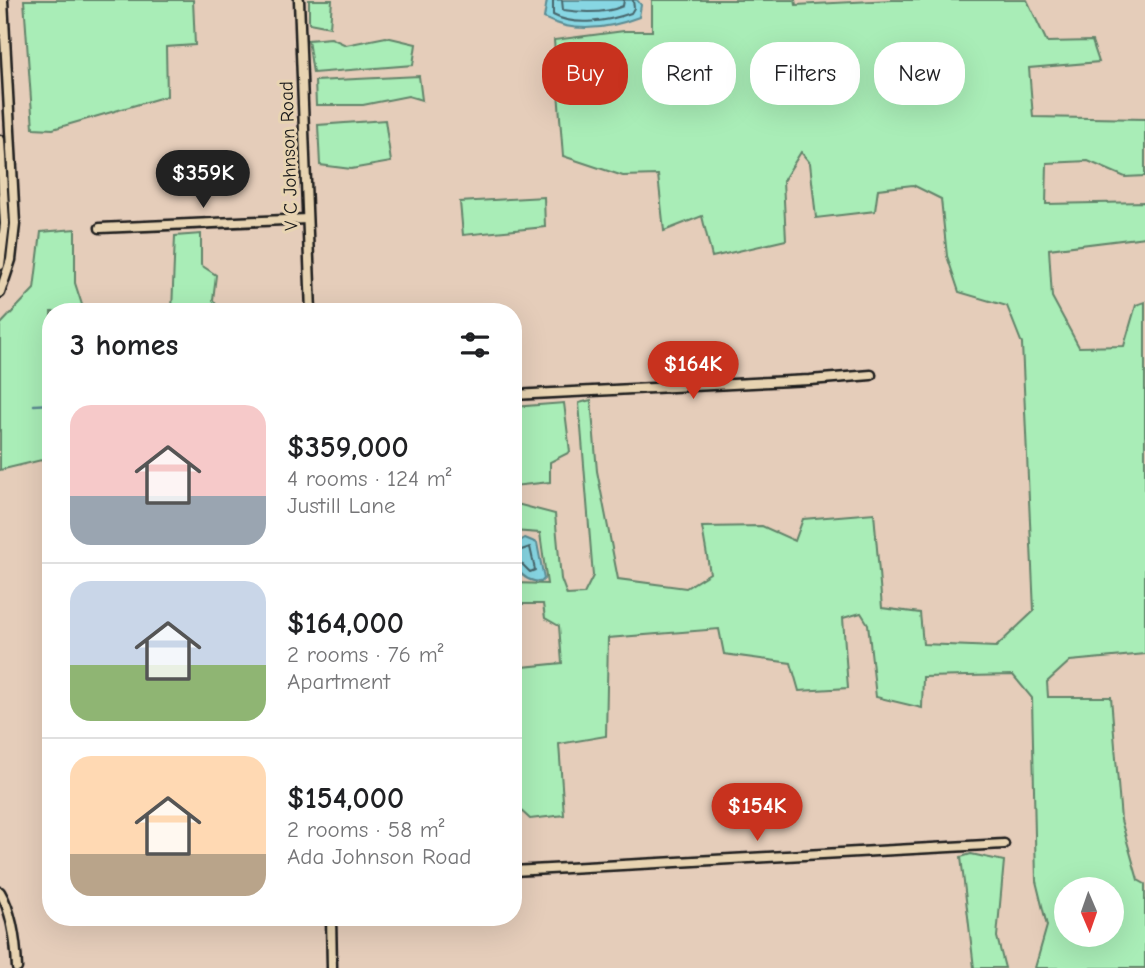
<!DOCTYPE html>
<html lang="en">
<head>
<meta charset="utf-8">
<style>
	body { margin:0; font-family:"Comic Neue",sans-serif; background:#f6f6f6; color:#202124; height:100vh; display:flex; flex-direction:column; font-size:26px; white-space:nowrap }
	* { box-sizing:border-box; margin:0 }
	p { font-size:23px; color:#757577 }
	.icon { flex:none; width:38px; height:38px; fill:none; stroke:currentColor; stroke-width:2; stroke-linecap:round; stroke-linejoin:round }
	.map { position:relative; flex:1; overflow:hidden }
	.side { position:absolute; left:42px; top:303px; width:480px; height:623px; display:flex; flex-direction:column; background:#fff; border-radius:28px; box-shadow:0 7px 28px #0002 }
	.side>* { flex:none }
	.top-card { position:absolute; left:542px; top:42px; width:497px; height:63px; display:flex; gap:14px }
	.needle { width:46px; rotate:178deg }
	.controls { position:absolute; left:1054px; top:877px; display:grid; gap:14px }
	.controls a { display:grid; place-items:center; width:70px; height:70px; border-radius:50%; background:#fff; box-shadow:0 7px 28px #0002; font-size:35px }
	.price { position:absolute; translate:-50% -60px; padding:0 16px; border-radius:24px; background:#c8321e; color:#fff; font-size:23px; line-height:46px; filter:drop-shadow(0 2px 4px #0008) }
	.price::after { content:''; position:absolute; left:50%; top:42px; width:21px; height:16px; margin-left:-10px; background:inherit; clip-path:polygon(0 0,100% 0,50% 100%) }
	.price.current { background:#222; color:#fff }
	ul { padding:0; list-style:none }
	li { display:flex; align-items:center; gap:21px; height:175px; padding:0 28px }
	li+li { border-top:2px solid #e0e0e0 }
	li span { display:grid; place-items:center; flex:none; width:196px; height:140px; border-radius:21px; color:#555 }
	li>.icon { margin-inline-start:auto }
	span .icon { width:84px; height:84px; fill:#fffc; stroke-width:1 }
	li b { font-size:30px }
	h2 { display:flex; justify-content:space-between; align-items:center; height:84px; padding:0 28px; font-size:30px }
	.tag { padding:0 24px; border-radius:28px; background:#fff; box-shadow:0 7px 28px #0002; font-size:24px; line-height:63px }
	.tag.current { background:#c8321e; color:#fff }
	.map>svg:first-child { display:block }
	.green { fill:#a9edb7; stroke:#62846a; stroke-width:2; fill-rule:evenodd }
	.water { fill:#87d6e3; stroke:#5c8c93; stroke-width:2 }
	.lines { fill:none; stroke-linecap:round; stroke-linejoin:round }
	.shore { stroke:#47666c; stroke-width:2 }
	.stream { stroke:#5c8c93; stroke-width:2.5 }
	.minor-casing { stroke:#1c1c1c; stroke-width:13 }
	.minor { stroke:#e8d4b2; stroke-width:8 }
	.labels { text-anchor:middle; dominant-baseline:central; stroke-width:6; stroke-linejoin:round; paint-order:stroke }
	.street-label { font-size:19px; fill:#1c1c1c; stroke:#e8d4b2 }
</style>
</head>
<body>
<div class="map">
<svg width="1145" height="968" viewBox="0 0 1145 968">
	<rect width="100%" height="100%" fill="#e5cdba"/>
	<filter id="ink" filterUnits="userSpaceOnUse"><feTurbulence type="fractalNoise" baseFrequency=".0143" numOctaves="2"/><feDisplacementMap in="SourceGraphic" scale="14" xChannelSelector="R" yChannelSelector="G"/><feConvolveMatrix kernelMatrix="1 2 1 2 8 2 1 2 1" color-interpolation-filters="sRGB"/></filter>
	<g filter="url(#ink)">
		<!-- green -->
		<g class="green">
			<path d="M24 0H193L195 45 166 47 167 96 53 129 33 128Z"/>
			<path d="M309 0H332L330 27 309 23Z"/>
			<path d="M652 0H795L796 5 892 0H1027L1047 42 1092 41 1099 62 1029 68 1033 117 1145 119V176L1125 177 1088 161 1047 163 1046 204 1145 202V237L1049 249 1052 297 1079 347 1124 346 1136 305 1145 302V654L1070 661 1047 682 1048 697H1111L1121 820 1138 880 1145 884V968H1035L1047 926 1036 881 1032 698 1013 675 923 677 922 708 876 697 868 624 861 613 843 618 848 688 799 691 791 663 724 654 719 629 608 638 606 736 559 744 564 815 530 819 517 807H513V668L562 663 559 626 545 618 543 604H513V583L547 584 540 533 513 531V503L555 514 561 579 567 595 584 594 593 576 579 403 591 400 597 471 618 579 686 588 710 573 702 527 762 526 795 541 803 519 874 513 882 608 920 613 923 644 996 647 1034 611 1022 344 1007 306 959 292 947 256 941 199 913 185 878 189 875 211 816 218 810 163 801 152 783 181 786 240 712 257 702 216 664 231 658 175 623 176 563 156 554 40 624 31H652ZM1066 889H1111V934H1066Z"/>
			<path d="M386 37 416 44 413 65 313 73 308 40 331 38 346 45Z"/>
			<path d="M419 76 422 100 408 96 363 105H316L315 81Z"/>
			<path d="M385 120 391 162 351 169 320 165 318 125Z"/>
			<path d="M544 197 545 227 463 235 460 202Z"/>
			<path d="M75 229V283L84 311 51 312 50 439 46 459 0 470V325L34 289 41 232Z"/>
			<path d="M201 234V265L216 275 213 300 221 311H172L175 236Z"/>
			<path d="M564 403 570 452 550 462V482L513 486V407Z"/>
			<path d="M971 854 1004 861 997 937 1005 968H974L961 857Z"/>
		</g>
		<!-- water -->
		<g class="water">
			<path d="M547 0H637L641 5 639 17C608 29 574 34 544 18Z"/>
			<path d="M525 538 537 543 544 579 541 582C519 581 510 563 517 543Z"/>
		</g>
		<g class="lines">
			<!-- shore -->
			<g class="shore">
				<path d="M553 0V15C575 27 609 21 631 13L634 8 633 0"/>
				<path d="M562 0 563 10C583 13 605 14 623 6L624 0"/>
				<path d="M513 553 530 547 535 570 530 572 519 561 513 560"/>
			</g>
			<!-- stream -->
			<path class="stream" d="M34 405 51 404"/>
			<!-- minor casing -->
			<g class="minor-casing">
				<g id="minor">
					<path d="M299 0 311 312"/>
					<path d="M0 140 5 224 0 265"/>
					<path d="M100 228 307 219"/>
					<path d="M0 293 11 260 15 224 3 0"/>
					<path d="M513 395 810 380 871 375"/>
					<path d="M513 871 1004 844"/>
					<path d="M0 892C13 914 16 943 17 968"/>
					<path d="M331 917 332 968"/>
				</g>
			</g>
			<!-- minor -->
			<use href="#minor" class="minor"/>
		</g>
	</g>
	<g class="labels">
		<!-- street labels -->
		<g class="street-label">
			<text transform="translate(289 156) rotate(-92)">V C Johnson Road</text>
		</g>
	</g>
</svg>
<div class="controls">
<a><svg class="needle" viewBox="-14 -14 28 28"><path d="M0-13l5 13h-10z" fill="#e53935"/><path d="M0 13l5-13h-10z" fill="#757577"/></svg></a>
</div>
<b class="price current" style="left:203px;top:210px">$359K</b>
<b class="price" style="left:693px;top:401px">$164K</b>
<b class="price" style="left:757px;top:843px">$154K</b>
<div class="top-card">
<a class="tag current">Buy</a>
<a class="tag">Rent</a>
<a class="tag">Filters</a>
<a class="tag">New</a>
</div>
<section class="side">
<h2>3 homes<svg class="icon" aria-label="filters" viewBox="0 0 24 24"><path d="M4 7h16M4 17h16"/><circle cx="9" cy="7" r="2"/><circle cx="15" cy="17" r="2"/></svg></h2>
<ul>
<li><span style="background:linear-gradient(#f6c9c9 65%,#9aa5b1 0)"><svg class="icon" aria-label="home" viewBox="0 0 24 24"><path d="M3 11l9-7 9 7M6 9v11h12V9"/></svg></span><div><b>$359,000</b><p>4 rooms · 124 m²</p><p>Justill Lane</p></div></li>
<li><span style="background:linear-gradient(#c9d6e8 60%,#8fb573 0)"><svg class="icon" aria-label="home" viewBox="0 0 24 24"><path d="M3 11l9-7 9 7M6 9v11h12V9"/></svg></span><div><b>$164,000</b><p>2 rooms · 76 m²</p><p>Apartment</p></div></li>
<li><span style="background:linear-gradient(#ffd9b3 70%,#b9a48a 0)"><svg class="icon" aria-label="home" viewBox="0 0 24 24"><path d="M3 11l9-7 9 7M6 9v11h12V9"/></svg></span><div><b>$154,000</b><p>2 rooms · 58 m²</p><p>Ada Johnson Road</p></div></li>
</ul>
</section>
</div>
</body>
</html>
